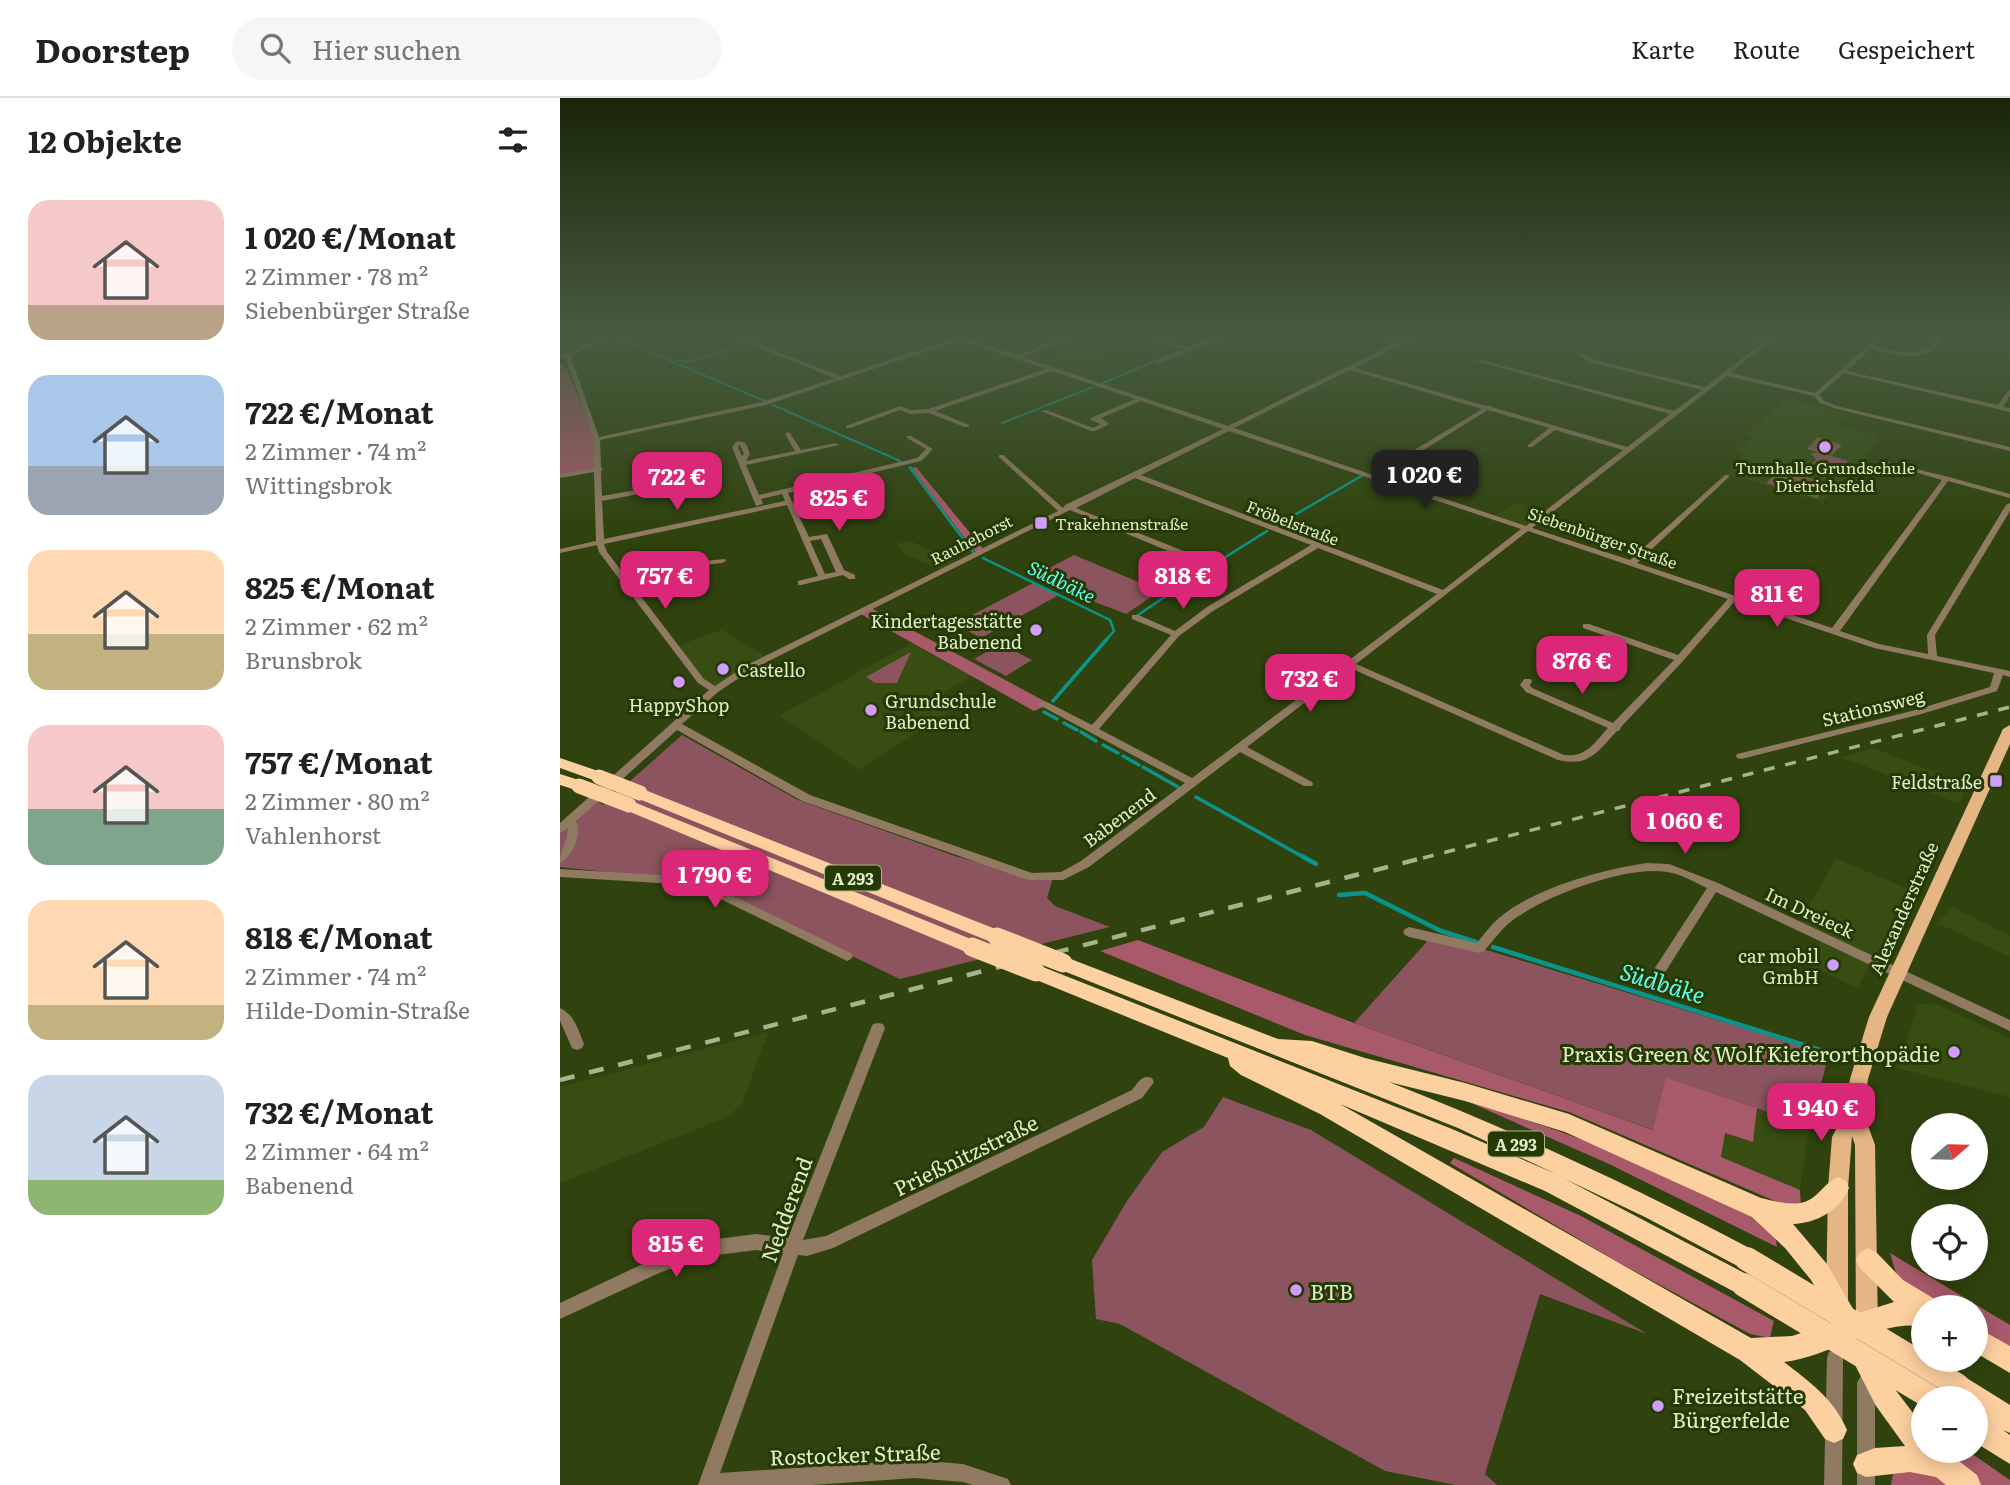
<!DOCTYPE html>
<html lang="de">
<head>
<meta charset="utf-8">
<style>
	body { margin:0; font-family:Literata,serif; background:#f6f6f6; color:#202124; height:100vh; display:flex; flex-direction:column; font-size:26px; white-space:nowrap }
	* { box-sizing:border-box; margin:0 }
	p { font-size:23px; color:#757577 }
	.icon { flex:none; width:38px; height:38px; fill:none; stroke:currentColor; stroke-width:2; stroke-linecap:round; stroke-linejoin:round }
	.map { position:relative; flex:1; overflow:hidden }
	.drawer { display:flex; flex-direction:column; background:#fff; width:560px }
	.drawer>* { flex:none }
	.needle { width:46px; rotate:70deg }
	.buttons { position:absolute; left:1351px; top:1015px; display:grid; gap:14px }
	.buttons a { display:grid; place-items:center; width:77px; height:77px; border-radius:50%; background:#fff; box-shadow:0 4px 18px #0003; font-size:35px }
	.price { position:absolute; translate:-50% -60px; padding:0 16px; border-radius:14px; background:#db2777; color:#fff; font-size:23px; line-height:46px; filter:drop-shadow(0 2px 4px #0008) }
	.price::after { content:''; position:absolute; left:50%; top:42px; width:21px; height:16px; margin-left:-10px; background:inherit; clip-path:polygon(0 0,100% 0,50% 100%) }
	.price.current { background:#222; color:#fff }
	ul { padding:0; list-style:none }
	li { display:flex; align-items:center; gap:21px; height:175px; padding:0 28px }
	li span { display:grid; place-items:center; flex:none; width:196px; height:140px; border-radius:21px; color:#555 }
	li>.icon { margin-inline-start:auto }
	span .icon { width:84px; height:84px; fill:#fffc; stroke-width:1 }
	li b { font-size:30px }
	h2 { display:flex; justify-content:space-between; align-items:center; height:84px; padding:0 28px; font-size:30px }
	header { display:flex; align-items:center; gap:42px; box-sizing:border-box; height:98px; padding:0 35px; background:#fff; border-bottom:2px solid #e0e0e0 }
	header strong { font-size:33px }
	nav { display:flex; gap:38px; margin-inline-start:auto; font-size:24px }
	.search { width:490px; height:63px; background:#f6f6f6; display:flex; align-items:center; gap:18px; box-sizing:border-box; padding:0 24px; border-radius:38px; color:#757577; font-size:26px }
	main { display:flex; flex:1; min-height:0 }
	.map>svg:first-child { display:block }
	.built { fill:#374d11 }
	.green { fill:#8b545e }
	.forest { fill:#a85a6a }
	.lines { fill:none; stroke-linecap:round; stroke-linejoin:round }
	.stream-far3 { stroke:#0b948c; stroke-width:2 }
	.stream-far2 { stroke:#0b948c; stroke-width:2.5 }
	.stream-far1 { stroke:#0b948c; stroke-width:3.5 }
	.stream { stroke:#0b948c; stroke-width:4.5 }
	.minor { fill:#917a62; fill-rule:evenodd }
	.major { fill:#e5b684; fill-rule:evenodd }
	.highway { fill:#fdd0a0; fill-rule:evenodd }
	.rail-far1 { stroke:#a4b58c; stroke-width:3.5; stroke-dasharray:11 11; stroke-linecap:butt }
	.rail { stroke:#a4b58c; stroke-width:4.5; stroke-dasharray:15 15; stroke-linecap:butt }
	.highway-bridge-far2 { stroke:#fdd0a0; stroke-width:15 }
	.highway-bridge-far1 { stroke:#fdd0a0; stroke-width:19 }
	.highway-bridge { stroke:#fdd0a0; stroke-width:24 }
	.poi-dot { fill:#d09dfe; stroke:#263902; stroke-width:2.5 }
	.labels { text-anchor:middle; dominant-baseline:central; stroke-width:6; stroke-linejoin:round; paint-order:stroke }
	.far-poi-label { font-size:16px; fill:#deeecb; stroke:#263902 }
	.far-street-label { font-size:16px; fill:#deeecb; stroke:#263902 }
	.shield { fill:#263902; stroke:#a7b88f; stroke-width:2 }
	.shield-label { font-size:16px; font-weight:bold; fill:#deeecb }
	.poi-label { font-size:18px; fill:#deeecb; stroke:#263902; text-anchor:end }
	.street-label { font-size:18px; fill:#deeecb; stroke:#263902 }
	.water-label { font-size:19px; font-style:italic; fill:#5dfcef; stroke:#263902 }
	.near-poi-label { font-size:21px; fill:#deeecb; stroke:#263902; text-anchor:start }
	.near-street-label { font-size:21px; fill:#deeecb; stroke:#263902 }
	.near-water-label { font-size:23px; font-style:italic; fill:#5dfcef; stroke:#263902 }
</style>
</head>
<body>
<header>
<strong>Doorstep</strong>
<div class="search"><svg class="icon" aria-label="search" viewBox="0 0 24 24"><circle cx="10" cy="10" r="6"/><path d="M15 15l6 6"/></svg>Hier suchen</div>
<nav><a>Karte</a><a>Route</a><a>Gespeichert</a></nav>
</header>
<main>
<section class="drawer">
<h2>12 Objekte<svg class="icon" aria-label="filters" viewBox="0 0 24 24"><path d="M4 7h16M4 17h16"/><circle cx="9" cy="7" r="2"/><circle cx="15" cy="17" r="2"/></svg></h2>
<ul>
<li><span style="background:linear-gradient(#f6c9c9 75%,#b9a48a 0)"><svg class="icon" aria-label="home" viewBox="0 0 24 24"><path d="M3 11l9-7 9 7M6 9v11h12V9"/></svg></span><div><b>1 020 €/Monat</b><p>2 Zimmer · 78 m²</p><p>Siebenbürger Straße</p></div></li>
<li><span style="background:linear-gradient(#a9c7e8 65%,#9aa5b1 0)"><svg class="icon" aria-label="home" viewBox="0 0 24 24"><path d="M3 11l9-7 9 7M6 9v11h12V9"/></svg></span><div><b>722 €/Monat</b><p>2 Zimmer · 74 m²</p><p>Wittingsbrok</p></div></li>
<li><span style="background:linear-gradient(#ffd9b3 60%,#c2b280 0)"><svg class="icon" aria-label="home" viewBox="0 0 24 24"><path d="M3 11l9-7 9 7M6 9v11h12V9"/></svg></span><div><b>825 €/Monat</b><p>2 Zimmer · 62 m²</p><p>Brunsbrok</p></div></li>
<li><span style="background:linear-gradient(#f6c9c9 60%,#7fa58c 0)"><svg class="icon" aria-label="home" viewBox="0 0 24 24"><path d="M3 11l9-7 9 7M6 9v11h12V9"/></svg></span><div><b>757 €/Monat</b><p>2 Zimmer · 80 m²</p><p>Vahlenhorst</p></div></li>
<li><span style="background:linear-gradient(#ffd9b3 75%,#c2b280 0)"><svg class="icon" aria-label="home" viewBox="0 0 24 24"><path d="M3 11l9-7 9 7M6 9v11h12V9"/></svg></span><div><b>818 €/Monat</b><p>2 Zimmer · 74 m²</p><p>Hilde-Domin-Straße</p></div></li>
<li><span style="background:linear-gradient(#c9d6e8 75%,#8fb573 0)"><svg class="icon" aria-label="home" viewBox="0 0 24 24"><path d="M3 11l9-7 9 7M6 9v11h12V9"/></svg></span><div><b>732 €/Monat</b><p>2 Zimmer · 64 m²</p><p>Babenend</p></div></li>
</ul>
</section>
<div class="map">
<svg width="1450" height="1387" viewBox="0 0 1450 1387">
	<rect width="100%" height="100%" fill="#30430e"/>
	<!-- built -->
	<g class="built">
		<path d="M0 236H45L48 237 0 257Z"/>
		<path d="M522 253 547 262 508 277 482 268Z"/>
		<path d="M1226 300 1288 315 1277 327 1318 338 1310 354 1262 404 1165 375 1182 359 1177 352 1193 339 1186 336Z"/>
		<path d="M957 404 987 413 967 428 935 418Z"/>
		<path d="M350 443 400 465 382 473 343 455 337 446Z"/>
		<path d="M162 532 208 560 155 592 114 549Z"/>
		<path d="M352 545 411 578 383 595 400 607 299 672 220 617Z"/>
		<path d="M1314 650 1408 688 1399 706 1282 659Z"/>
		<path d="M1276 760 1357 795 1323 860 1308 869 1298 890 1254 870 1248 863 1263 840 1238 828Z"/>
		<path d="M1392 809 1450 838V859L1377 825Z"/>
		<path d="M1374 905 1450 940V999L1337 970 1358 907Z"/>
		<path d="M208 934 181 1008 163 1021 0 1085V989Z"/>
		<path d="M1197 1010 1249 1030 1240 1092 1161 1059 1165 1035 1193 1043Z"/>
	</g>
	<!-- green -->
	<g class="green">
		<path d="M1258 339 1282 347 1272 357 1258 354 1288 363 1279 373 1253 366 1256 361 1251 356 1257 354 1247 351Z"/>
		<path d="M1220 372 1270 386 1257 400 1206 385Z"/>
		<path d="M514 457 600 493 566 516 530 502 528 503 476 477Z"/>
		<path d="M473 485 499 497 421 540 395 526Z"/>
		<path d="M441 546 472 562 446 578 414 561Z"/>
		<path d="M351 554 337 585H315L306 579Z"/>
		<path d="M122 637 238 702 395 758 472 779 493 780 487 800 495 808 550 829 340 881 134 783 0 769V731L34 701 43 707Z"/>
		<path d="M871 839 920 850 1269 956 1249 1030 1197 1010 1107 981 1094 1032 794 925Z"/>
		<path d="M663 999 751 1032 1087 1236 980 1196 925 1376 937 1387H896L825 1373 560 1226 536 1221 532 1162 567 1103 602 1054 644 1029Z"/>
	</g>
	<!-- forest -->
	<g class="forest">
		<path d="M0 265 7 271 36 342V371L0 377Z"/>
		<path d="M356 369 424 452 417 456 351 370Z"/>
		<path d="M309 509 490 606 474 613 299 515Z"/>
		<path d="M578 842 794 925 1093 1032 1106 980 1197 1010 1193 1044 1165 1035 1161 1059 1240 1092 1241 1109 1224 1107 1009 1014 745 937 540 853Z"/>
		<path d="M911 1005C1015 1035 1119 1077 1214 1131L1217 1149 1047 1065Z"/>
		<path d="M894 1060 1021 1118 1214 1223 1210 1240 1190 1236 1056 1163 890 1065Z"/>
		<path d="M1330 1155 1450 1227V1251L1416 1229V1209H1383L1352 1190 1337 1178Z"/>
		<path d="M1394 1353H1408L1450 1382V1387H1331L1333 1375 1364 1371 1386 1384Z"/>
	</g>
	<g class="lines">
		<!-- stream-far3 -->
		<g class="stream-far3">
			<path d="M54 239 205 303"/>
			<path d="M195 243 219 236"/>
			<path d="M629 249 660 236"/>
			<path d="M116 263H133L185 247"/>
			<path d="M543 285 621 252"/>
			<path d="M213 307 340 363"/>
			<path d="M442 325 533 289"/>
			<path d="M350 369 352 371"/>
		</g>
		<!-- stream-far2 -->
		<g class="stream-far2">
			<path d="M350 370 413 454"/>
			<path d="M714 429 803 377"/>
			<path d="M423 460 550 522 554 533 546 542"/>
			<path d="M656 465 707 433"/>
			<path d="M575 519 646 471"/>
		</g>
		<!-- stream-far1 -->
		<g class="stream-far1">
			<path d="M493 603 547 541"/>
			<path d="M484 614 497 621"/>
			<path d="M504 625 517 632"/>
			<path d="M521 634 536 643"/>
			<path d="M543 647 558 655"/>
			<path d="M563 658 579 667"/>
			<path d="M583 669 618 689"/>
			<path d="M636 699 745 760"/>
		</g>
		<!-- stream -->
		<g class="stream">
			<path d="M742 758 756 766"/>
			<path d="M779 797 805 795 881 833 916 844"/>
			<path d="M933 849 1263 953"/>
		</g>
		<!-- minor -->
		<g class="minor">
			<path d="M52 236H59L10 257 39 339 202 304 275 280 163 236H170L281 278 395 240 385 236H393L457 257 514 236H522L462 259 668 328 837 244 807 236H816L841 242 854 236H861L795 270 926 308H931L932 309 1067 349 1110 316 916 263 921 262 1114 313 1142 292 1030 264 1017 256 1022 255 1034 262 1145 289 1204 244 1174 236H1183L1207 241 1214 236H1220L1170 275 1255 295 1321 236H1327L1313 248C1334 253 1360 262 1376 243L1365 236H1371L1382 243C1362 267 1336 257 1310 251L1287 273 1438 307 1448 293 1450 292V298L1443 309 1450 310V314L1284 275 1259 297 1264 303 1281 309 1450 349V353L1277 311 1260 305 1254 298 1167 278 972 430 1070 462 1165 377H1169V379L1077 465 1272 530 1382 382 1327 366V364L1389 379 1450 396V400L1388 383 1280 533 1319 546 1368 556 1367 537 1446 407 1450 405V413L1375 537 1377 558 1450 573V579L1443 577 1437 593 1358 617 1181 661 1177 660 1176 658 1177 656 1352 613 1430 589 1434 575 1314 550 1175 503 1123 563 1061 629 1060 632 1057 633C1037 654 1030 669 998 662L790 570 687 649 752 684 753 686 752 688H744L680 654 529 769 503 782H468L242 703 117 632 16 723C22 737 13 758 0 765 0 750 8 744 8 730L0 735V725L149 592 138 585 63 486H60V482L39 454 37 447 0 455V451L36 443 34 374 0 380V376L34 370V341L5 259 0 258ZM400 242 486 271 368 311 351 312 340 308 286 328V330H290L340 312 350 316 368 315 405 329H409V327L375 313 492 273 575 301 531 320V322L541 326 533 330 486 312 481 313 531 333H535L548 327V325L541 320 581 303 663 331 505 407 503 410 443 357H439V359L498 413 185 568 155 588 144 581 70 484 114 470 162 465 166 463 165 461 113 466 67 480 47 454 44 446 227 407 258 478 238 483V487H241L283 477 289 481H295V477L284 472 267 436 249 439 228 395 361 363 373 351 351 338H347V340L366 351 357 360 199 397 186 367 279 347 276 345 241 352 230 335 228 334 225 336 235 353 186 363 190 356C187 347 186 342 176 344L172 349 196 408 203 406 201 401 222 396 225 403 44 441 42 403 105 391 109 389 105 387 42 398 41 373 43 371 41 369 40 342 206 307ZM790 272 922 311 813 377 674 330ZM928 312 989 330 968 347V349H972L995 332 1063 352 966 428 820 379ZM669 333 961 431 883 492 581 377ZM180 347 184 356 182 358 178 349ZM575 380 751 447 647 509 615 533 578 517H572V521L611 537 532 627 487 604H481L479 606 481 608 625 685 521 763 501 774 472 775 250 697 122 626 158 594 191 572 510 412 620 458H626V454L516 410ZM968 433 1168 501 1118 557 1029 526H1023V530L1114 562 1053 625 972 590 970 587 972 583 970 581H964L960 587 966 594 1048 630C1035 644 1026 660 1004 657L796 566ZM261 441 276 474 265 476 250 443ZM758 450 877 496 632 680 539 631 619 538 653 513Z"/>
			<path d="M573 236H581L630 249 665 236H672L597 266 595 265V263L624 251Z"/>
			<path d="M974 236H998C993 239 979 239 974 236Z"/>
			<path d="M1086 765 1109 766 1158 785 1450 922V933L1156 794 1097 887 1093 888 1089 887 1087 883 1089 879 1147 790C1134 784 1121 776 1107 774 1066 767 981 799 949 825 940 833 932 844 924 853L920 855 849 839 845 837 843 834 845 831 849 829 917 845C924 836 931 827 939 820 974 790 1041 772 1086 765Z"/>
			<path d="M0 771 134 779 291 855 293 858 291 861 287 863 283 861 132 787 0 779Z"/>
			<path d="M0 910C15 917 18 932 24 946L22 950 17 952 12 950 0 923Z"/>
			<path d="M318 925 323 926 325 930 243 1142 266 1138 572 992C578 985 582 976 592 980L594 984 582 1000 273 1150 247 1158 238 1157 160 1375 355 1362 403 1366 448 1381 451 1387H413L403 1384 355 1380 252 1387H138L223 1155 196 1152 142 1159 99 1175 0 1221V1205L89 1163 142 1143 196 1136 228 1140 311 930 313 926Z"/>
			<path d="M1275 1252 1281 1254 1283 1260 1282 1387H1264L1267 1260 1269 1254Z"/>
			<path d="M1306 1276 1312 1279 1315 1285V1387H1297V1285L1300 1279Z"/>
		</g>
		<!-- major -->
		<path class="major" d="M1450 627V646L1327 919 1308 981 1303 1014 1315 1047 1318 1232 1315 1240 1307 1243 1299 1240 1296 1232 1295 1047 1292 1038 1288 1090V1202L1285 1210 1277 1213 1269 1210 1266 1202 1268 1090 1272 1039 1285 1014 1290 981 1309 919 1443 631Z"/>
		<!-- highway -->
		<g class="highway">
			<path d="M0 660 44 675 47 679 39 684 0 670Z"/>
			<path d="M0 676 25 684 27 688 19 693 0 687Z"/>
			<path d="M80 690 443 834 446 839 443 844 437 846 431 844 74 699 72 695Z"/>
			<path d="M69 702 418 844 421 849 418 854 412 856 406 854 63 711 61 707 63 703Z"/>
			<path d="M503 858 718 941 752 943 805 960 905 985 1009 1016 1201 1100C1215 1103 1233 1109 1247 1103 1258 1099 1265 1084 1278 1079L1286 1083 1289 1090C1279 1113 1257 1125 1233 1126L1267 1166 1296 1216 1334 1204 1300 1170 1296 1162 1300 1154 1308 1150 1316 1154 1343 1182 1373 1200 1376 1209H1363V1228C1312 1223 1273 1258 1224 1264 1250 1284 1274 1301 1287 1332L1283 1341 1274 1345 1265 1341 1245 1312 1180 1262 760 1016 681 977 670 968 668 960 469 879 467 874 469 869 476 867 483 869 892 1031 996 1076 898 1030 496 870 494 865 496 860ZM829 984 905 1003 1005 1034 1192 1119 1225 1150 1251 1182 1275 1224 1232 1238 1191 1240 780 1006 985 1093 1184 1199 1192 1195 1196 1187 1192 1179 1005 1081 1085 1119 1187 1173 1195 1169 1199 1161 1195 1153C1076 1090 955 1033 829 984Z"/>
			<path d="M1416 1229 1450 1248V1275L1416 1255Z"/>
			<path d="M1305 1248 1314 1252 1334 1290 1363 1328V1353H1386L1417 1377 1421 1387H1386L1376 1379 1350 1374 1306 1379 1297 1375 1293 1366 1297 1357 1315 1350 1345 1348 1316 1308 1292 1261 1296 1252Z"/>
			<path d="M1397 1274 1450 1307V1335L1443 1332 1450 1337V1366L1416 1345V1316L1421 1318 1416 1315V1300C1400 1300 1391 1303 1384 1287L1388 1278Z"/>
		</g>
		<!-- rail-far1 -->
		<path class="rail-far1" d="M863 760 1450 609"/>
		<!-- rail -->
		<path class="rail" d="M0 982 870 758"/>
		<!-- highway-bridge-far2 -->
		<g class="highway-bridge-far2">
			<path d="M39 679 80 695"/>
			<path d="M19 688 69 707"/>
		</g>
		<!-- highway-bridge-far1 -->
		<g class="highway-bridge-far1">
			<path d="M437 839 503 865"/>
			<path d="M412 849 476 874"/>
		</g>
		<!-- highway-bridge -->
		<g class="highway-bridge">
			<path d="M1187 1161 1397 1287"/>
			<path d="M1184 1187 1372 1300"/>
		</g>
	</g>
	<!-- sky -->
	<linearGradient id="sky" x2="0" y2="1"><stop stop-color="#1a2508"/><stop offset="0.55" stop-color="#485b41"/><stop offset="1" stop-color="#485b41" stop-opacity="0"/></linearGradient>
	<rect width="1450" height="430" fill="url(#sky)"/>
	<!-- markers -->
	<g class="poi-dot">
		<circle cx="1265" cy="349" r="7"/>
		<rect x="474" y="418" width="14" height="14" rx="3.5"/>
		<circle cx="476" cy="532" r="7"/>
		<circle cx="163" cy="571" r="7"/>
		<circle cx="119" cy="584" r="7"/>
		<circle cx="311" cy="612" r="7"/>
		<rect x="1429" y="676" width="14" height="14" rx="3.5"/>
		<circle cx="1273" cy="867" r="7"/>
		<circle cx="1394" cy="954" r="7"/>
		<circle cx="736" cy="1192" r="7"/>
		<circle cx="1098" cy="1308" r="7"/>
	</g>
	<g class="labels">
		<!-- far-poi labels -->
		<g class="far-poi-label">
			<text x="1265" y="369">Turnhalle Grundschule<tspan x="1265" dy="18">Dietrichsfeld</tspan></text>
			<text x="495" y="425" text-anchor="start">Trakehnenstraße</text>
		</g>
		<!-- far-street labels -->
		<g class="far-street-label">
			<text transform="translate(733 424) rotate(21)">Fröbelstraße</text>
			<text transform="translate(1043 439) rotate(19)">Siebenbürger Straße</text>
			<text transform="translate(411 441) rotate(-27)">Rauhehorst</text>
		</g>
		<!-- shield labels -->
		<g class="shield">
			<rect x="265" y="767.5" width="56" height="25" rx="5"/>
			<rect x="928" y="1033.5" width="56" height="25" rx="5"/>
		</g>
		<g class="shield-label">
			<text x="293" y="780">A 293</text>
			<text x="956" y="1046">A 293</text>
		</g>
		<!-- poi labels -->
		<g class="poi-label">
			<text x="462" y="522">Kindertagesstätte<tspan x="462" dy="21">Babenend</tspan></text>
			<text x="177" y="571" text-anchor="start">Castello</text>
			<text x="325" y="602" text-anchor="start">Grundschule<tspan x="325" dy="21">Babenend</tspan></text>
			<text x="119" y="606" text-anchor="middle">HappyShop</text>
			<text x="1422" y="683">Feldstraße</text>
			<text x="1259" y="857">car mobil<tspan x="1259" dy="21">GmbH</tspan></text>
		</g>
		<!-- street labels -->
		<g class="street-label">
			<text transform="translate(1313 609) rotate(-14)">Stationsweg</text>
			<text transform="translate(559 719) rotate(-37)">Babenend</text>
			<text transform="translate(1343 810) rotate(-66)">Alexanderstraße</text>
			<text transform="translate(1250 814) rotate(25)">Im Dreieck</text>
		</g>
		<!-- water labels -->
		<g class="water-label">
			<text transform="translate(502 483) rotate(26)">Südbäke</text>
		</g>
		<!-- near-poi labels -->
		<g class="near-poi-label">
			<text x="1380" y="954" text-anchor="end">Praxis Green &amp; Wolf Kieferorthopädie</text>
			<text x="750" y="1192">BTB</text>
			<text x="1112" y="1296">Freizeitstätte<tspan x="1112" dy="24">Bürgerfelde</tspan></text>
		</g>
		<!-- near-street labels -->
		<g class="near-street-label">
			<text transform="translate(405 1056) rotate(-26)">Prießnitzstraße</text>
			<text transform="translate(225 1111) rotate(-70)">Nedderend</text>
			<text transform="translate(295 1355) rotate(-2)">Rostocker Straße</text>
		</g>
		<!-- near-water labels -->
		<g class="near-water-label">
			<text transform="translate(1103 884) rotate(17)">Südbäke</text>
		</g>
	</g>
</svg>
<div class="buttons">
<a><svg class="needle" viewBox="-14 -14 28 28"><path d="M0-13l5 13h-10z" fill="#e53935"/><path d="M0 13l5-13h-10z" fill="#757577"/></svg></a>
<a><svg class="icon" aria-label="locate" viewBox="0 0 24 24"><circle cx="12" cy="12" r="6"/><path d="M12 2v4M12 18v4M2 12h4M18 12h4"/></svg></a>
<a>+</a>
<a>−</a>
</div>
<b class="price current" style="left:865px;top:412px">1 020 €</b>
<b class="price" style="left:117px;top:414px">722 €</b>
<b class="price" style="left:279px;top:435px">825 €</b>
<b class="price" style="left:105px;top:513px">757 €</b>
<b class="price" style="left:623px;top:513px">818 €</b>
<b class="price" style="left:1217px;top:531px">811 €</b>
<b class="price" style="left:1022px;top:598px">876 €</b>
<b class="price" style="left:750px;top:616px">732 €</b>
<b class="price" style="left:1125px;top:758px">1 060 €</b>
<b class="price" style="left:155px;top:812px">1 790 €</b>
<b class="price" style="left:1261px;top:1045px">1 940 €</b>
<b class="price" style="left:116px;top:1181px">815 €</b>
</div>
</main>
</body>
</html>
